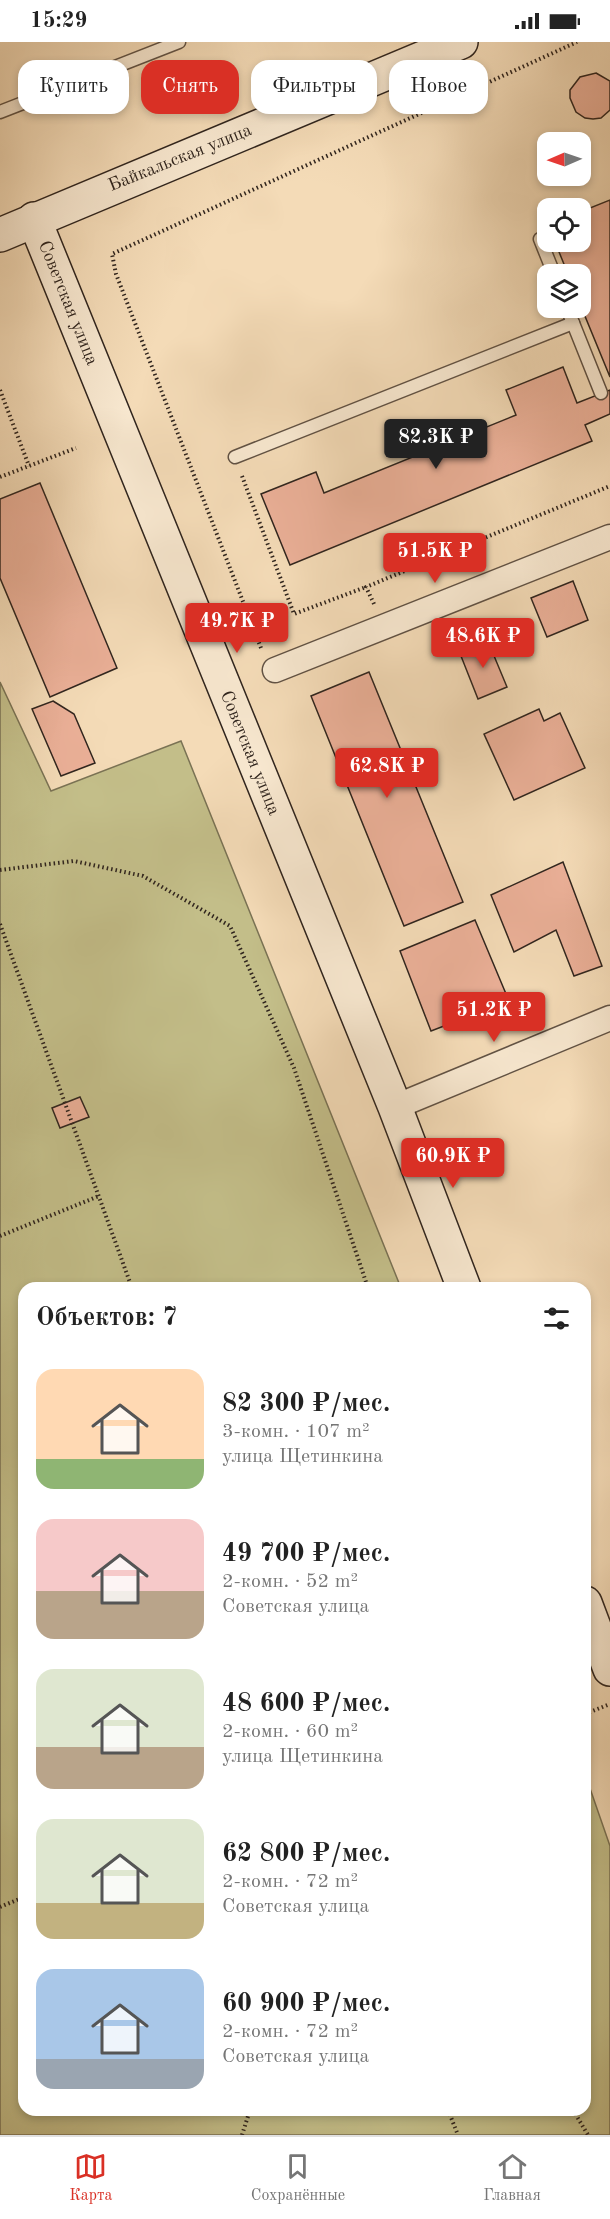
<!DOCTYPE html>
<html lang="ru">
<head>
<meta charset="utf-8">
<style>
	body { margin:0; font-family:"Old Standard TT",serif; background:#f6f6f6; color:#222; height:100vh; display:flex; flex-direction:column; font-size:22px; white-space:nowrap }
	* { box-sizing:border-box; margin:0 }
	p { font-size:20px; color:#767676 }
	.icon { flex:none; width:33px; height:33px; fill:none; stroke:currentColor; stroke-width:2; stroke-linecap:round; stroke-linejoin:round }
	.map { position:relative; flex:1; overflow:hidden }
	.sheet { position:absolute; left:18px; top:1240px; width:573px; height:834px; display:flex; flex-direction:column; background:#fff; border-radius:18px; box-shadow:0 3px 9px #0003 }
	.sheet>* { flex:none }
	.banner { position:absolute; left:18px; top:18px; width:574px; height:54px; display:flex; gap:12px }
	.needle { width:39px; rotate:268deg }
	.tools { position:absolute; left:537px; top:90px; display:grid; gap:12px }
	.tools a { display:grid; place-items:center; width:54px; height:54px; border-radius:12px; background:#fff; box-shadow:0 3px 9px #0003; font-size:30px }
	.price { position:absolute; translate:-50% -51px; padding:0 14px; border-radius:6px; background:#d93025; color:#fff; font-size:20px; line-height:39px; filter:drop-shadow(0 2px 3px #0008) }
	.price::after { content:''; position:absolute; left:50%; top:36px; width:18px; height:14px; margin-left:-9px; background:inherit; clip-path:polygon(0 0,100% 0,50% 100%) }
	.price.selected { background:#222; color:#fff }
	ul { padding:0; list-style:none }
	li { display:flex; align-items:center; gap:18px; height:150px; padding:0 18px }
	li span { display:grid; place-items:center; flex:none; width:168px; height:120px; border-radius:18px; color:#555 }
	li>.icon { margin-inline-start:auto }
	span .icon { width:72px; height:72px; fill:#fffc; stroke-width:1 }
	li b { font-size:26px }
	h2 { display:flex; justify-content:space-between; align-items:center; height:72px; padding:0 18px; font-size:26px }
	.tag { padding:0 21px; border-radius:18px; background:#fff; box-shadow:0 3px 9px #0003; font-size:21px; line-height:54px }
	.tag.selected { background:#d93025; color:#fff }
	.status { display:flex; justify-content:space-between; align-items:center; height:42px; padding:0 30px; background:#fff; direction:ltr }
	.status svg { height:16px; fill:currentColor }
	.dock { display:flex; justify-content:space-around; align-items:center; height:84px; border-top:2px solid #e0e0e0; background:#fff; font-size:16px; color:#767676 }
	.dock a { display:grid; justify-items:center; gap:3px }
	.dock .selected { color:#d93025 }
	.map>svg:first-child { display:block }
	.green { fill:#c3be89; stroke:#7a7254; stroke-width:1.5 }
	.building { fill:#ebb098; stroke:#30251e; stroke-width:1.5 }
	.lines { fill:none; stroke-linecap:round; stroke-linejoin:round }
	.service-casing { stroke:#615244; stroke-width:15 }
	.minor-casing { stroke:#615244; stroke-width:27 }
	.secondary-casing { stroke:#30251e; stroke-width:36 }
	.path { stroke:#30251e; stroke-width:4; stroke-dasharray:1.5 3; stroke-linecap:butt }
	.service { stroke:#f8e8d0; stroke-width:12 }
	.minor { stroke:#f8e8d0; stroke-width:24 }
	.secondary { stroke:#f8e8d0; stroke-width:33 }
	.labels { text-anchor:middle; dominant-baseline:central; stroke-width:5; stroke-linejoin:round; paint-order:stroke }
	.street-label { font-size:18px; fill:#30251e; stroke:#f8e8d0 }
</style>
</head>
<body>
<div class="status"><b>15:29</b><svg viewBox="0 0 49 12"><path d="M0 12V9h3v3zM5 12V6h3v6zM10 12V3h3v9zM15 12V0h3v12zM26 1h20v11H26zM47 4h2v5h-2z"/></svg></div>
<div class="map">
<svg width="610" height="2093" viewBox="0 0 610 2093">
	<rect width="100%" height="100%" fill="#f4dbb7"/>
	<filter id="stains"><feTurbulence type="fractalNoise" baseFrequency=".00333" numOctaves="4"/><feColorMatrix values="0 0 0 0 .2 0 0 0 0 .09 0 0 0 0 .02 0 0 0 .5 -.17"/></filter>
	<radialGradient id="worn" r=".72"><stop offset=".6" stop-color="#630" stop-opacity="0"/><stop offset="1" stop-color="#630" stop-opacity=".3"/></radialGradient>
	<!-- green -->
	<path class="green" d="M0 640 51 749 181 699 401 1246H24V2068H585V1732L610 1804V2093H0Z"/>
	<!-- building -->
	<g class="building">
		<path d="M596 31 610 39V68L601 76 593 77 585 76 576 70 570 56V48L580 35Z"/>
		<path d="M610 158V335L580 262V232H568L555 200H580V170Z"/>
		<path d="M563 325 577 361 610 348V372L585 383 592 399 290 523 261 452 316 430 324 451 516 373 506 348Z"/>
		<path d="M40 441 117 626 50 655 0 536V457Z"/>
		<path d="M573 539 588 578 547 595 531 556Z"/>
		<path d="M487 597 507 645 478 657 459 609Z"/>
		<path d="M369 630 463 860 404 884 311 654Z"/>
		<path d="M53 659 74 672 95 721 61 734 32 667Z"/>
		<path d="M539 667 544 679 560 671 585 726 514 758 484 692Z"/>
		<path d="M563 820 602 924 574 934 556 888 514 910 491 853Z"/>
		<path d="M475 878 509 959 431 989 400 909Z"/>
		<path d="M80 1055 89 1075 60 1086 52 1066Z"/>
	</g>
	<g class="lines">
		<!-- service casing -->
		<g class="service-casing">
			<g id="service">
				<path d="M0 70 179 0"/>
				<path d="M540 197 554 232"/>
				<path d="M567 266 601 351"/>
				<path d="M235 415 573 281"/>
			</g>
		</g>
		<!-- minor casing -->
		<g class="minor-casing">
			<g id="minor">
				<path d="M275 628 610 495"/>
				<path d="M395 1065 610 976"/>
			</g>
		</g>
		<!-- secondary casing -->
		<g class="secondary-casing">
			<g id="secondary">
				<path d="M34 177 395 1065 464 1246"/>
				<path d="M0 193 461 0"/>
				<path d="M585 1561 610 1627"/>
			</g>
		</g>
		<!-- path -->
		<g class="path">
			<path d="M0 348 29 424"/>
			<path d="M242 434 294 572 366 545"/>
			<path d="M0 435 76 406"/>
			<path d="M374 562 366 545 610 444"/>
			<path d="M261 606 116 232 112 212 577 0"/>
			<path d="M0 828 74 819 143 834 230 884 294 1026 368 1246"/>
			<path d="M0 882 132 1246"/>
			<path d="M0 1194 99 1154"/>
			<path d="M585 1672 610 1662"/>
			<path d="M0 1865 24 1855"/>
			<path d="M448 2068 458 2093"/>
			<path d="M573 2068 588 2093"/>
			<path d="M242 2093 250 2068"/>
		</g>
		<!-- service -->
		<use href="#service" class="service"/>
		<!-- minor -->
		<use href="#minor" class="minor"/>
		<!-- secondary -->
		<use href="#secondary" class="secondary"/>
	</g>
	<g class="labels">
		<!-- street labels -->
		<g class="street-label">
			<text transform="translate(180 116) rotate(-22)">Байкальская улица</text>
			<text transform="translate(68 261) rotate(68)">Советская улица</text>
			<text transform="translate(250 711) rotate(68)">Советская улица</text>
		</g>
	</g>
	<rect width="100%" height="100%" filter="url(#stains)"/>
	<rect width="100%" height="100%" fill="url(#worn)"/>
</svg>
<div class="tools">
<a><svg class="needle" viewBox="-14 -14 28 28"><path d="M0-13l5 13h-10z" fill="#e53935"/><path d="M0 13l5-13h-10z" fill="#767676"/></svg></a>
<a><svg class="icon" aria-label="locate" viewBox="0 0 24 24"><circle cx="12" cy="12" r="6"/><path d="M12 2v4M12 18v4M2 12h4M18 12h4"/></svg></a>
<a><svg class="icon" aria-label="layers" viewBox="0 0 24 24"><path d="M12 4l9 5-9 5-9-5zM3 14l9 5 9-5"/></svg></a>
</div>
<b class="price selected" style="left:436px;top:428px">82.3K ₽</b>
<b class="price" style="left:435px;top:542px">51.5K ₽</b>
<b class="price" style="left:237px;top:612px">49.7K ₽</b>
<b class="price" style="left:483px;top:627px">48.6K ₽</b>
<b class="price" style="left:387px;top:757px">62.8K ₽</b>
<b class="price" style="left:494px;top:1001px">51.2K ₽</b>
<b class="price" style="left:453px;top:1147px">60.9K ₽</b>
<div class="banner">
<a class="tag">Купить</a>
<a class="tag selected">Снять</a>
<a class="tag">Фильтры</a>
<a class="tag">Новое</a>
</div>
<section class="sheet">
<h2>Объектов: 7<svg class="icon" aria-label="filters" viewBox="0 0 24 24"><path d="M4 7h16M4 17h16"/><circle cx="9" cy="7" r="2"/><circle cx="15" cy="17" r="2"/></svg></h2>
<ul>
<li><span style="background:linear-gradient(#ffd9b3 75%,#8fb573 0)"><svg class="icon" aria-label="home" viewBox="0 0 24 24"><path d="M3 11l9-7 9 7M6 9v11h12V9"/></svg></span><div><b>82 300 ₽/мес.</b><p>3-комн. · 107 m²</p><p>улица Щетинкина</p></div></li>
<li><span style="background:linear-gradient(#f6c9c9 60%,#b9a48a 0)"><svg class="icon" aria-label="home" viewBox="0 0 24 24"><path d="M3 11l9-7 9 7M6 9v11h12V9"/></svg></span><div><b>49 700 ₽/мес.</b><p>2-комн. · 52 m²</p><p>Советская улица</p></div></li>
<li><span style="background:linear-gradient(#dfe7d0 65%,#b9a48a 0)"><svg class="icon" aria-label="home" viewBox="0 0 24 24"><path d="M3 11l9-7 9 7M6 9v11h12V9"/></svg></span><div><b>48 600 ₽/мес.</b><p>2-комн. · 60 m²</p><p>улица Щетинкина</p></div></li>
<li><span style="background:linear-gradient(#dfe7d0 70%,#c2b280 0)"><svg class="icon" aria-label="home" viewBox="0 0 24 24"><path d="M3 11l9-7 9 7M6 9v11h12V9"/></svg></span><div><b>62 800 ₽/мес.</b><p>2-комн. · 72 m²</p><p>Советская улица</p></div></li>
<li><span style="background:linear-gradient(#a9c7e8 75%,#9aa5b1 0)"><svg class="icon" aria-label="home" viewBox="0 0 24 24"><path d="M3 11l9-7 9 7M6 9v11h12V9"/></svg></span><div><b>60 900 ₽/мес.</b><p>2-комн. · 72 m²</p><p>Советская улица</p></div></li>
</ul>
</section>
</div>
<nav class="dock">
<a class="selected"><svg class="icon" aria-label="map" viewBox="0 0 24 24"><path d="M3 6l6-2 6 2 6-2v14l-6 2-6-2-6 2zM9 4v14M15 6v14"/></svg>Карта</a>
<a><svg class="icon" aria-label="saved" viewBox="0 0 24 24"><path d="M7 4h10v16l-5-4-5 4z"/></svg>Сохранённые</a>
<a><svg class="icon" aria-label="home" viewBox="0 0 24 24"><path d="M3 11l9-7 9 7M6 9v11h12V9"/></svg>Главная</a>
</nav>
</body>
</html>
